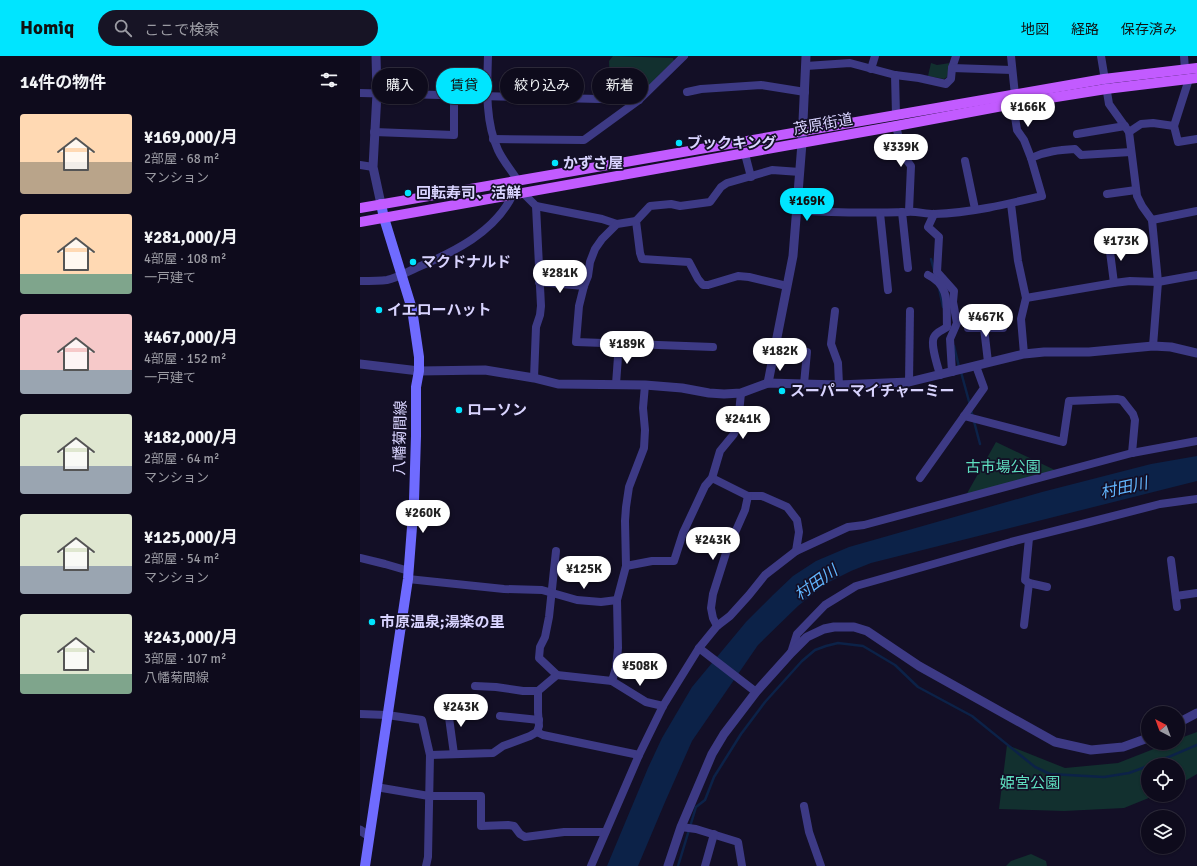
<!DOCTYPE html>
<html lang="ja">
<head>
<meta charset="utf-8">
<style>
	body { margin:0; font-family:Signika,"Noto Sans JP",sans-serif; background:#171425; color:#f1f3f6; height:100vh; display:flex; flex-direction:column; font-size:15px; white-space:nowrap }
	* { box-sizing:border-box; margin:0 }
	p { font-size:13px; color:#9b9ba3 }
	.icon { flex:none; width:22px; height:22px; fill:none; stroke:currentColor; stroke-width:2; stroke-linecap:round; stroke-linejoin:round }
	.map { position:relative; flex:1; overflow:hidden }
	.panel { display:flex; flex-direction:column; background:#0e0b1c; width:360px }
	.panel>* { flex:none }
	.hud { position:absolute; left:12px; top:12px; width:380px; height:36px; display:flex; gap:8px }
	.needle { width:26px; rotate:319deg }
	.buttons { position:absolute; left:781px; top:650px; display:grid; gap:8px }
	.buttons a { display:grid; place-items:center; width:44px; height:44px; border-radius:50%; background:#0e0b1c; box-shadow:0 1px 3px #0004,0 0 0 1px #2e2b3b; font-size:20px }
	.price { position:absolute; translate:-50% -34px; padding:0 9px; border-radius:14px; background:#fff; color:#222; font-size:13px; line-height:26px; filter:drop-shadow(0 1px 2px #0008) }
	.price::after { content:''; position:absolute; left:50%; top:24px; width:12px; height:9px; margin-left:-6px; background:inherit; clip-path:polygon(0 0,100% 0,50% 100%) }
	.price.on { background:#00e5ff; color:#111 }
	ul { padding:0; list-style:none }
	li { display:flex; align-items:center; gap:12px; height:100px; padding:0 20px }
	li span { display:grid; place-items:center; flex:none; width:112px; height:80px; border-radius:4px; color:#555 }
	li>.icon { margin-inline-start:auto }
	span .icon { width:48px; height:48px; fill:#fffc; stroke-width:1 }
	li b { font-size:17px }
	h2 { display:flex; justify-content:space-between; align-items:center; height:48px; padding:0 20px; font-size:17px }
	.pill { padding:0 14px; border-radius:18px; background:#0e0b1c; box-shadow:0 1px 3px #0004,0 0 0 1px #2e2b3b; font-size:14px; line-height:36px }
	.pill.on { background:#00e5ff; color:#111 }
	header { display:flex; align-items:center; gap:24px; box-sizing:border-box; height:56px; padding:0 20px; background:#00e5ff; color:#111 }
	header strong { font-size:19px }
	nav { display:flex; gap:22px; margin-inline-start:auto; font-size:14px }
	.search { width:280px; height:36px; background:#171425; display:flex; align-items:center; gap:10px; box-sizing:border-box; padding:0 14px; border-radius:22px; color:#9b9ba3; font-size:15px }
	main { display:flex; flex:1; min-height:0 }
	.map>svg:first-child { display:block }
	.green { fill:#12302f }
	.water { fill:#0c2248 }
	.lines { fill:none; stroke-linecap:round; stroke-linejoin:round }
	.stream { stroke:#0c2248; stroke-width:2.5 }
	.minor { stroke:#3d3a85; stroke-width:8 }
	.tertiary { stroke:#3d3a85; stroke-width:9 }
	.secondary { stroke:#6f6bff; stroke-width:10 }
	.primary { stroke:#c25bff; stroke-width:10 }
	.poi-dot { fill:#00e5ff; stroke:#130f26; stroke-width:1.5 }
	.labels { text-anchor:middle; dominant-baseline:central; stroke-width:3.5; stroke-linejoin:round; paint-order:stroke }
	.street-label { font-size:15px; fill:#d9d4ff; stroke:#130f26 }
	.poi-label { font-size:15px; font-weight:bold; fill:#d9d4ff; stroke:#130f26; text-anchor:start }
	.park-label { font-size:15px; fill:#5fe0c0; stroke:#130f26 }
	.water-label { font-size:16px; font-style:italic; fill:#62b6ff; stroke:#130f26 }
</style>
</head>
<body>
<header>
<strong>Homiq</strong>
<div class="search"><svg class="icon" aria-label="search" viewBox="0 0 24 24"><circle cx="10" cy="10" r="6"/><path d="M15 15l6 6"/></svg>ここで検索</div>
<nav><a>地図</a><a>経路</a><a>保存済み</a></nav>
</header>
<main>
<section class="panel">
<h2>14件の物件<svg class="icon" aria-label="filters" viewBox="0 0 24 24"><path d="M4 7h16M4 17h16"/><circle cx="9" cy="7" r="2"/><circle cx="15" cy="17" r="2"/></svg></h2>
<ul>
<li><span style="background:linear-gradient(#ffd9b3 60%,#b9a48a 0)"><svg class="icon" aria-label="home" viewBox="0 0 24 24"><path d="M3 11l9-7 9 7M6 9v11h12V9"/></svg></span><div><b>¥169,000/月</b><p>2部屋 · 68 m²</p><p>マンション</p></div></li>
<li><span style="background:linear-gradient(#ffd9b3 75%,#7fa58c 0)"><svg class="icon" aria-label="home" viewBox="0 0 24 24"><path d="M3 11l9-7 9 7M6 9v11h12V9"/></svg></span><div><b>¥281,000/月</b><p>4部屋 · 108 m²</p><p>一戸建て</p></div></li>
<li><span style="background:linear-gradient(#f6c9c9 70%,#9aa5b1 0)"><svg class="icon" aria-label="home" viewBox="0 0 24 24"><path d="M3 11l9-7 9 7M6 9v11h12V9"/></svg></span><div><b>¥467,000/月</b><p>4部屋 · 152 m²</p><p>一戸建て</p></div></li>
<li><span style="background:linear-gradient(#dfe7d0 65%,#9aa5b1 0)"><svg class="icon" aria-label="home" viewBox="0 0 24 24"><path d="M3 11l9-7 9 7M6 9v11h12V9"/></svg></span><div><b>¥182,000/月</b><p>2部屋 · 64 m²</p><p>マンション</p></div></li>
<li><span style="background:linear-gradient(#dfe7d0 65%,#9aa5b1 0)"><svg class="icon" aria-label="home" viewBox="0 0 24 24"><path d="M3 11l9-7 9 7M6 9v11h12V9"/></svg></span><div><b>¥125,000/月</b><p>2部屋 · 54 m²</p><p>マンション</p></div></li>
<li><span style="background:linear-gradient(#dfe7d0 75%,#7fa58c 0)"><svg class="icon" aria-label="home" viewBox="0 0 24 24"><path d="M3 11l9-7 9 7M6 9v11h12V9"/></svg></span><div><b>¥243,000/月</b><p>3部屋 · 107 m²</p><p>八幡菊間線</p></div></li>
</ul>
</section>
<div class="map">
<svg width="837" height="810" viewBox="0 0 837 810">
	<rect width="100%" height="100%" fill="#130f26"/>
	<!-- green -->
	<g class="green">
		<path d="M253 0 313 2 314 5 300 18 283 37 278 39H252L250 35 249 5Z"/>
		<path d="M571 7 577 9 590 7 587 21 584 23 568 20Z"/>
		<path d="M636 386 699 416 605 441Z"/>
		<path d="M837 676V718L818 729V709H788V739H796L764 752 704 755 639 753 647 689 705 712 758 707 809 687H818V683Z"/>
		<path d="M671 798 686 805 687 810H646L651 805Z"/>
	</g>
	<!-- water -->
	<path class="water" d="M837 400V425L511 507 491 515 467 527 438 550 398 589 332 685 305 746 278 810H247L288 712 302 682 332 631 386 566 413 539 433 520 456 505 489 491 682 436 791 408Z"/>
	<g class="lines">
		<!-- stream -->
		<g class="stream">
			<path d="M571 203 574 214"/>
			<path d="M579 232 583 251"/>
			<path d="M594 290 599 311"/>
			<path d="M601 316 610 349"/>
			<path d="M611 354 620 388"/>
			<path d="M790 709 837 689"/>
			<path d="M318 810 336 751 345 744 354 721 381 678 405 646 442 605 455 594 466 590 478 587 503 590 535 609 558 631 612 660 675 711 690 718 744 721 769 717 788 710"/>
		</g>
		<!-- minor -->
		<g class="minor">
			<path d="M128 0C127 31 125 66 138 94 143 105 152 115 158 125"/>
			<path d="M651 0 655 39 653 48 657 74 664 84 671 102"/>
			<path d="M741 0 749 48 769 76 777 140 782 150 792 164 798 226 793 290"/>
			<path d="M824 0 825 13"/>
			<path d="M446 10 490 7 535 19 559 22 586 28 591 23 592 12 596 0"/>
			<path d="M592 12 652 14"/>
			<path d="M511 13 515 0"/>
			<path d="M535 19 536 59"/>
			<path d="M829 23 814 70 818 86 837 83"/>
			<path d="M327 36 341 33 401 29 445 36"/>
			<path d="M0 37 279 44"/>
			<path d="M536 70 543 99 551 110 549 155"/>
			<path d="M14 76 94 79V39"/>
			<path d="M769 76 781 68 793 67 814 70"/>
			<path d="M717 78 765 70"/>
			<path d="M133 83 224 84 279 44 324 0"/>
			<path d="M385 98 391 121"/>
			<path d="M605 105 615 153"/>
			<path d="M0 109 13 111"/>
			<path d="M163 137 176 150 242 163 257 168"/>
			<path d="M747 138 776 134"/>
			<path d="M651 148 658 205 666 242 661 263 664 298"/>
			<path d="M438 154C474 157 511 157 547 156 556 155 565 158 574 158 610 157 648 148 682 140L671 102C686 95 700 94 715 93L721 99 771 96"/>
			<path d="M542 156 548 212"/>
			<path d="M520 157 528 234"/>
			<path d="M574 158 568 171 579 181 577 216 594 235 593 246 597 267 590 283 592 316"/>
			<path d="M792 164 837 155"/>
			<path d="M276 165 280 197 282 203 329 206 338 223 343 229H348L378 220 389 221 427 230"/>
			<path d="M749 188 754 227"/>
			<path d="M568 219C591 230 586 250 587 271 583 274 576 276 574 281 570 288 578 311 580 319"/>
			<path d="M0 225C9 225 19 225 27 224 37 222 47 216 56 212 92 197 136 176 153 138"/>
			<path d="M179 226 224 230"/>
			<path d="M666 242 754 227 770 225 798 226 837 219"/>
			<path d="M475 255 471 288 478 307 479 329"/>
			<path d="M608 272H643"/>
			<path d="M624 272 628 306"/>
			<path d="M353 291 216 286 219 250 224 230 228 220 230 206 235 193 242 183 257 168 276 165 290 150 311 148 320 150 350 146 361 131 367 127 412 114 440 116"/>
			<path d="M174 322 176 271 180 259 181 250 176 150"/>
			<path d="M549 326 550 255"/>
			<path d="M256 328 259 287"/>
			<path d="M444 328 447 296"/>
			<path d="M604 360 703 386 709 345 757 343 762 344 773 358 775 364 772 397"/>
			<path d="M352 422 388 440H402L427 451 437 464 439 476 436 495"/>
			<path d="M560 422 624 332 616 310"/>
			<path d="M669 482 665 524 669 527 687 531"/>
			<path d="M196 495 189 561 185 581 180 591 179 602 197 619"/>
			<path d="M0 502 25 508 49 515"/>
			<path d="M811 504 817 551"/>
			<path d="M266 510 292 505H314L323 477 345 430 352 422 360 395 374 378 378 367 381 337"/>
			<path d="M48 523 144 533 182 534 217 544 241 546 257 544"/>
			<path d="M816 540 837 537"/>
			<path d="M664 569 669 527"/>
			<path d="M357 570 353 562 351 552 353 538 366 497 385 454 388 440"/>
			<path d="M339 592 396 636"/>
			<path d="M431 597 437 578 465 549 496 530 651 486 730 466 800 448 837 443"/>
			<path d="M252 625 286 646 303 650"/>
			<path d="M115 630 136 631 163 635H178"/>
			<path d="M87 647 94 698"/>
			<path d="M0 658 27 659 62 664 70 699 68 801 66 810"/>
			<path d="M140 660 179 664"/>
			<path d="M177 676 183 679 279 699"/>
			<path d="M70 699 133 697 143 690 170 680 177 676 179 670 178 656V635L197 619 252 625 256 612 258 592 257 544 266 510 265 465 266 451 269 431 284 392 285 374 283 352 285 329"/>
			<path d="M16 731 69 740H121V770L148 769 154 770 160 778 165 781 204 776H245"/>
			<path d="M444 750 449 776 461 810"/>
			<path d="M321 771 336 773 378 786 382 810"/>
			<path d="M231 810 279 699 303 650 339 592 357 570 370 560 389 539 405 519 436 495 488 471 504 469 772 397 837 385"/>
			<path d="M345 810 354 778"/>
		</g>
		<!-- tertiary -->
		<g class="tertiary">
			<path d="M16 0 17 37 13 111 21 148"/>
			<path d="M0 308 59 315 125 314 174 322 198 328 285 329 322 332 349 337 364 338 381 337 408 327 479 329 549 326 664 298 684 296H729L793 290 811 291 837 297"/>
			<path d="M408 327 433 200 442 87 446 0"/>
			<path d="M818 667 837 657"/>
			<path d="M0 774 9 780"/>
			<path d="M308 810 321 771 352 698 364 678 396 636 431 597 447 581 464 573 474 571H494L507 575 559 610 695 686 731 694 763 691 788 682"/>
		</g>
		<!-- secondary -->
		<path class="secondary" d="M5 810 48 523 54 445 56 380V331L59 315V301L52 253 24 162 21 148"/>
		<!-- primary -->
		<g class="primary">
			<path d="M0 152 744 23 837 12"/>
			<path d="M0 166 536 70 653 48 746 33 837 22"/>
		</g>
	</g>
	<!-- markers -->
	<g class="poi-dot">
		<circle cx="319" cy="87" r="4"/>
		<circle cx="195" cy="107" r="4"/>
		<circle cx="48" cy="137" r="4"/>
		<circle cx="53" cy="206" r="4"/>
		<circle cx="19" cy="254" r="4"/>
		<circle cx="422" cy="335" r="4"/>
		<circle cx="99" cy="354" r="4"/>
		<circle cx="12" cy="566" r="4"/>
	</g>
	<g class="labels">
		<!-- street labels -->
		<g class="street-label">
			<text transform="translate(463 68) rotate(-10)">茂原街道</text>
			<text transform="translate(40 382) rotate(-89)">八幡菊間線</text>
		</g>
		<!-- poi labels -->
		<g class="poi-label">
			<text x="327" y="87">ブックキング</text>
			<text x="203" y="107">かずさ屋</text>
			<text x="56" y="137">回転寿司、活鮮</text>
			<text x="61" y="206">マクドナルド</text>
			<text x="27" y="254">イエローハット</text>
			<text x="430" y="335">スーパーマイチャーミー</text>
			<text x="107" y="354">ローソン</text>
			<text x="20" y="566">市原温泉;湯楽の里</text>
		</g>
		<!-- park labels -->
		<g class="park-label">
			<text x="643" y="411">古市場公園</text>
			<text x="670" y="727">姫宮公園</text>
		</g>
		<!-- water labels -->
		<g class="water-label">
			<text transform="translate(764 432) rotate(-12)">村田川</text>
			<text transform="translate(456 527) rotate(-35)">村田川</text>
		</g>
	</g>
</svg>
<div class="buttons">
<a><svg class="needle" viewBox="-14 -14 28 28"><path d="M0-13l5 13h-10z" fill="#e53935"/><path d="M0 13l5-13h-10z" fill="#9b9ba3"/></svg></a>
<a><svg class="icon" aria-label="locate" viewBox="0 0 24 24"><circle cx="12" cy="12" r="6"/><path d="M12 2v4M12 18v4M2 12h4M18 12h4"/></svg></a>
<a><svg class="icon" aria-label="layers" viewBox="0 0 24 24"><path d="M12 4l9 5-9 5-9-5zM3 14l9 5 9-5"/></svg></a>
</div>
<b class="price" style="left:668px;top:72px">¥166K</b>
<b class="price" style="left:541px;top:112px">¥339K</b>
<b class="price on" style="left:447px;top:166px">¥169K</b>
<b class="price" style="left:761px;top:206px">¥173K</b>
<b class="price" style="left:200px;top:238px">¥281K</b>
<b class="price" style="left:626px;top:282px">¥467K</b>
<b class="price" style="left:267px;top:309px">¥189K</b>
<b class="price" style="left:420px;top:316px">¥182K</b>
<b class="price" style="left:383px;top:384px">¥241K</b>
<b class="price" style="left:63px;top:478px">¥260K</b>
<b class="price" style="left:353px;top:505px">¥243K</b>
<b class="price" style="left:224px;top:534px">¥125K</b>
<b class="price" style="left:280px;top:631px">¥508K</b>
<b class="price" style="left:101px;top:672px">¥243K</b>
<div class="hud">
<a class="pill">購入</a>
<a class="pill on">賃貸</a>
<a class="pill">絞り込み</a>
<a class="pill">新着</a>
</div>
</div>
</main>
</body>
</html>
